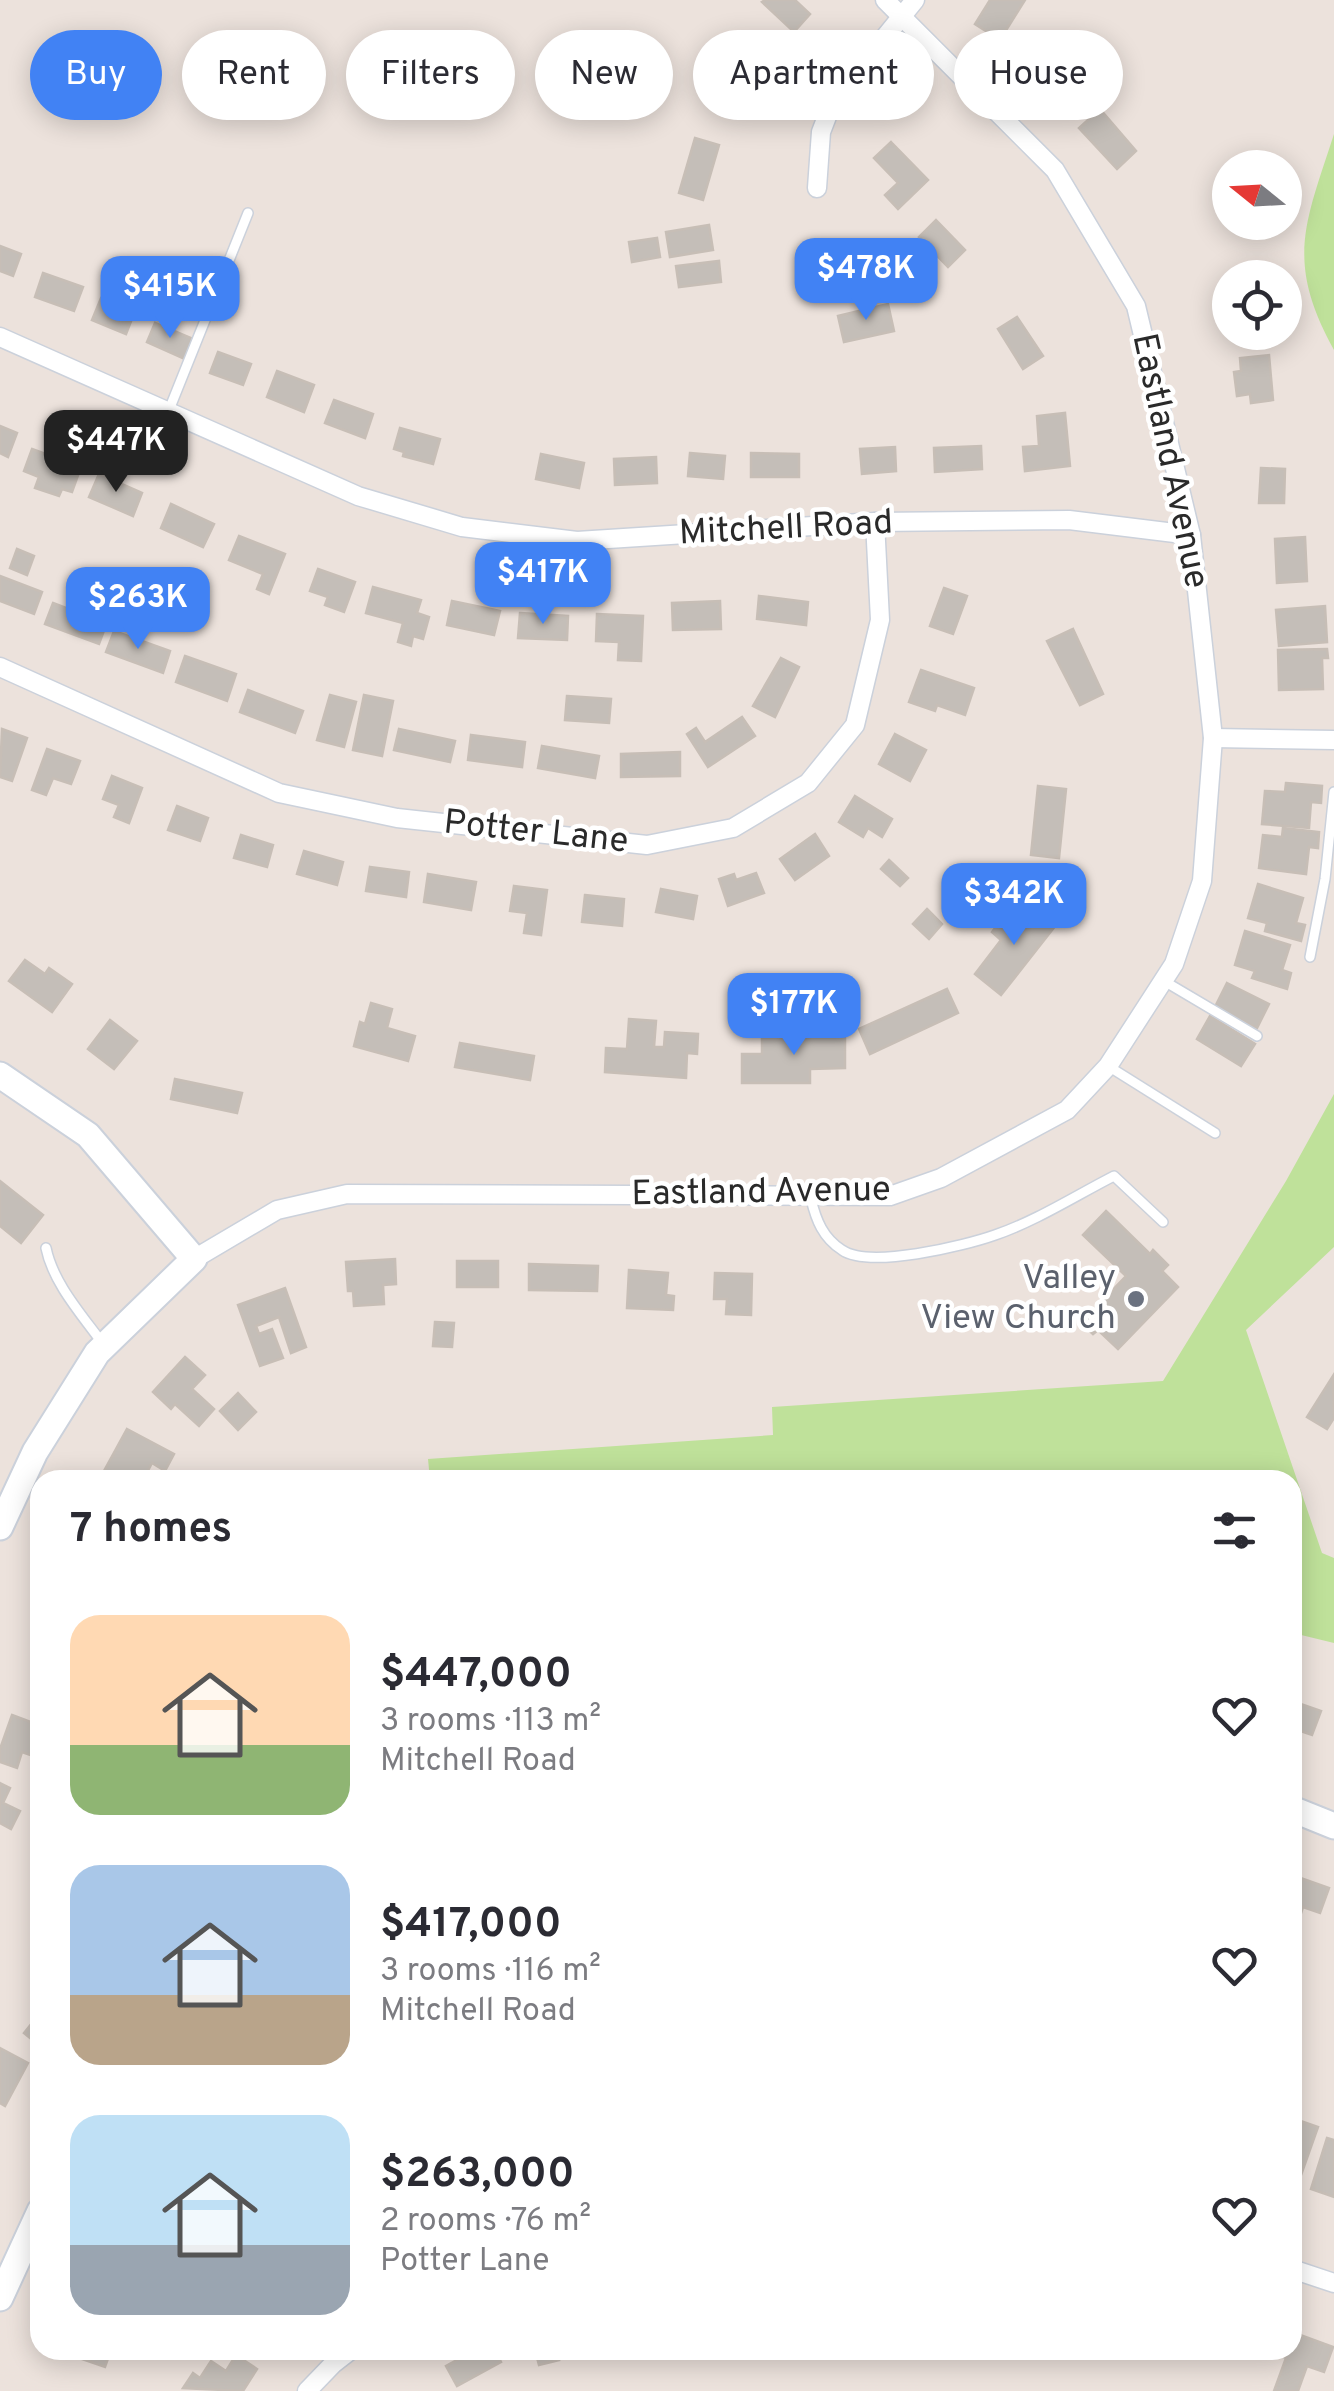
<!DOCTYPE html>
<html lang="en">
<head>
<meta charset="utf-8">
<style>
	body { margin:0; font-family:Overpass,sans-serif; background:#f7f7f7; color:#2b2b33; height:100vh; display:flex; flex-direction:column; font-size:38px; white-space:nowrap }
	* { box-sizing:border-box; margin:0 }
	p { font-size:32px; color:#7c7c81 }
	.icon { flex:none; width:55px; height:55px; fill:none; stroke:currentColor; stroke-width:2; stroke-linecap:round; stroke-linejoin:round }
	.map { position:relative; flex:1; overflow:hidden }
	.drawer { position:absolute; left:30px; top:1470px; width:1272px; height:890px; display:flex; flex-direction:column; background:#fff; border-radius:30px; box-shadow:0 5px 25px #0003 }
	.drawer>* { flex:none }
	.banner { position:absolute; left:30px; top:30px; width:1275px; height:90px; display:flex; gap:20px }
	.needle { width:65px; rotate:288deg }
	.controls { position:absolute; left:1212px; top:150px; display:grid; gap:20px }
	.controls a { display:grid; place-items:center; width:90px; height:90px; border-radius:50%; background:#fff; box-shadow:0 5px 25px #0003; font-size:50px }
	.price { position:absolute; translate:-50% -85px; padding:0 22px; border-radius:20px; background:#4182f4; color:#fff; font-size:32px; line-height:65px; filter:drop-shadow(0 2px 5px #0008) }
	.price::after { content:''; position:absolute; left:50%; top:60px; width:30px; height:22px; margin-left:-15px; background:inherit; clip-path:polygon(0 0,100% 0,50% 100%) }
	.price.selected { background:#222; color:#fff }
	ul { padding:0; list-style:none }
	li { display:flex; align-items:center; gap:30px; height:250px; padding:0 40px }
	li span { display:grid; place-items:center; flex:none; width:280px; height:200px; border-radius:30px; color:#555 }
	li>.icon { margin-inline-start:auto }
	span .icon { width:120px; height:120px; fill:#fffc; stroke-width:1 }
	li b { font-size:42px }
	h2 { display:flex; justify-content:space-between; align-items:center; height:120px; padding:0 40px; font-size:42px }
	.pill { padding:0 35px; border-radius:45px; background:#fff; box-shadow:0 5px 25px #0003; font-size:35px; line-height:90px }
	.pill.selected { background:#4182f4; color:#fff }
	.map>svg:first-child { display:block }
	.green { fill:#bfe19a }
	.building { fill:#c4beb8; stroke:#c7beb6; stroke-width:2.5 }
	.lines { fill:none; stroke-linecap:round; stroke-linejoin:round }
	.lane-casing { stroke:#cbd1db; stroke-width:12 }
	.street-casing { stroke:#cbd1db; stroke-width:21 }
	.secondary-casing { stroke:#cbd1db; stroke-width:29 }
	.lane { stroke:#fff; stroke-width:9 }
	.street { stroke:#fff; stroke-width:18 }
	.secondary { stroke:#fff; stroke-width:25 }
	.worship-dot { fill:#6b7280; stroke:#fff; stroke-width:4 }
	.labels { text-anchor:middle; dominant-baseline:central; stroke-width:9; stroke-linejoin:round; paint-order:stroke }
	.street-label { font-size:35px; fill:#2a2a2a; stroke:#fff }
	.worship-label { font-size:35px; fill:#5b616d; stroke:#fff; text-anchor:end }
</style>
</head>
<body>
<div class="map">
<svg width="1334" height="2391" viewBox="0 0 1334 2391">
	<rect width="100%" height="100%" fill="#ece2dc"/>
	<!-- green -->
	<g class="green">
		<path d="M1334 134V350C1285 261 1305 224 1334 134Z"/>
		<path d="M1334 1094V1247L1246 1330 1322 1553 1334 1558V1643L1293 1633 1292 1480H430L428 1459 773 1435 772 1407 1163 1381 1286 1181Z"/>
	</g>
	<!-- building -->
	<g class="building">
		<path d="M765 0H795L810 14 794 32 762 2Z"/>
		<path d="M990 0H1025L1000 40 975 24Z"/>
		<path d="M1100 109 1136 151 1117 169 1079 128Z"/>
		<path d="M695 138 719 145 703 200 679 193Z"/>
		<path d="M891 142 928 180 898 209 885 195 898 183 874 158Z"/>
		<path d="M936 220 965 250 948 267 919 237Z"/>
		<path d="M709 225 713 250 670 257 666 232Z"/>
		<path d="M657 238 660 257 632 262 629 242Z"/>
		<path d="M0 246 21 254 13 276 0 271Z"/>
		<path d="M719 261 721 282 679 287 676 266Z"/>
		<path d="M43 273 83 287 74 311 35 297Z"/>
		<path d="M101 298 135 311 126 334 92 320Z"/>
		<path d="M888 304 894 331 844 342 838 316Z"/>
		<path d="M1017 317 1043 356 1023 369 998 329Z"/>
		<path d="M155 323 193 339 185 359 147 342Z"/>
		<path d="M218 352 251 364 243 385 210 373Z"/>
		<path d="M1269 355 1273 400 1251 403 1250 394 1237 396 1234 372 1241 371 1240 358Z"/>
		<path d="M277 371 314 385 304 412 267 397Z"/>
		<path d="M334 400 373 414 365 438 325 423Z"/>
		<path d="M1065 413 1070 466 1025 471 1023 447 1039 446 1037 416Z"/>
		<path d="M0 426 17 433 8 457 0 453Z"/>
		<path d="M400 428 440 439 433 464 403 456 404 452 394 449Z"/>
		<path d="M981 446 982 469 935 472 934 448Z"/>
		<path d="M895 447 896 471 862 474 860 449Z"/>
		<path d="M32 449 81 467 72 492 62 489 59 496 35 488 39 477 24 471Z"/>
		<path d="M690 453 725 456 723 479 688 476Z"/>
		<path d="M751 453 799 454V477H751Z"/>
		<path d="M541 454 584 463 579 488 536 479Z"/>
		<path d="M656 457 657 483 615 485 614 459Z"/>
		<path d="M1261 468 1285 469 1284 503H1259Z"/>
		<path d="M99 474 142 493 133 516 89 497Z"/>
		<path d="M171 504 214 524 203 547 161 528Z"/>
		<path d="M239 536 285 554 269 594 257 589 263 574 229 560Z"/>
		<path d="M1305 537 1307 581 1277 583 1275 539Z"/>
		<path d="M17 549 34 556 27 575 10 568Z"/>
		<path d="M318 569 355 582 344 612 325 605 328 597 310 591Z"/>
		<path d="M0 576 42 592 34 614 0 601Z"/>
		<path d="M373 587 421 600 417 613 429 617 423 639 413 636 411 646 398 642 403 623 366 613Z"/>
		<path d="M944 588 967 596 953 634 930 626Z"/>
		<path d="M759 596 808 602 806 625 757 619Z"/>
		<path d="M452 601 500 611 494 635 447 625Z"/>
		<path d="M720 601 721 629 673 630 672 603Z"/>
		<path d="M53 603 92 618 94 611 109 617 99 644 45 624Z"/>
		<path d="M1325 606 1327 642 1279 646 1276 610Z"/>
		<path d="M520 613 568 616 567 640 518 638Z"/>
		<path d="M597 614 643 616 641 661 618 660 619 642 596 641Z"/>
		<path d="M1073 629 1103 694 1080 705 1047 641Z"/>
		<path d="M114 631 170 651 163 673 106 652Z"/>
		<path d="M1327 649 1328 658H1322L1323 689 1279 690 1278 650Z"/>
		<path d="M185 656 236 674 227 701 176 682Z"/>
		<path d="M781 658 799 667 775 717 753 706Z"/>
		<path d="M921 670 974 688 965 715 937 705 935 711 909 702Z"/>
		<path d="M248 690 303 711 295 733 240 712Z"/>
		<path d="M330 695 356 702 344 747 317 740Z"/>
		<path d="M364 695 393 701 382 756 353 750Z"/>
		<path d="M567 696 611 699 609 723 565 720Z"/>
		<path d="M742 717 755 736 708 767 687 734 696 728 705 742Z"/>
		<path d="M2 729 27 738 12 781 0 777Z"/>
		<path d="M399 729 455 741 450 762 394 750Z"/>
		<path d="M895 734 926 750 910 781 879 764Z"/>
		<path d="M471 735 525 742 522 767 468 760Z"/>
		<path d="M542 746 599 756 595 778 538 768Z"/>
		<path d="M47 749 80 761 71 784 53 778 46 795 32 790Z"/>
		<path d="M680 752V776L621 777V754Z"/>
		<path d="M112 776 142 788 129 823 114 817 119 805 103 799Z"/>
		<path d="M1286 783 1322 786 1321 803 1311 802 1309 828 1262 824 1265 791 1285 792Z"/>
		<path d="M1038 786 1066 789 1059 858 1031 855Z"/>
		<path d="M855 796 892 819 882 837 868 828 863 837 839 822Z"/>
		<path d="M177 806 208 818 200 841 168 830Z"/>
		<path d="M1283 828 1319 832 1318 848 1309 847 1306 874 1259 868 1263 835 1282 837Z"/>
		<path d="M815 834 829 856 795 880 780 859Z"/>
		<path d="M241 835 273 845 267 867 234 858Z"/>
		<path d="M304 851 343 862 337 885 297 874Z"/>
		<path d="M889 860 908 878 900 886 881 869Z"/>
		<path d="M370 867 409 872 406 897 366 891Z"/>
		<path d="M756 873 764 893 728 906 719 879 734 874 736 880Z"/>
		<path d="M428 874 476 882 471 910 424 902Z"/>
		<path d="M1258 884 1303 898 1296 923 1305 925 1301 941 1265 931 1267 923 1248 918Z"/>
		<path d="M514 886 547 890 541 935 524 933 527 913 510 911Z"/>
		<path d="M661 889 697 896 693 919 656 912Z"/>
		<path d="M585 895 624 899 622 926 582 922Z"/>
		<path d="M1029 904 1056 925 1001 995 975 974 1001 940 992 932 1004 916 1014 924Z"/>
		<path d="M927 909 942 924 929 939 913 924Z"/>
		<path d="M1245 931 1290 945 1282 970 1291 973 1287 989 1252 978 1255 971 1235 965Z"/>
		<path d="M25 960 45 974 49 968 72 984 52 1012 9 981Z"/>
		<path d="M1227 983 1269 1004 1257 1028 1215 1007Z"/>
		<path d="M947 989 958 1013 870 1054 859 1029Z"/>
		<path d="M371 1003 392 1009 387 1028 415 1036 408 1061 354 1046 360 1022 365 1024Z"/>
		<path d="M1210 1016 1255 1044 1241 1066 1197 1039Z"/>
		<path d="M629 1019 656 1021 654 1047H664L665 1032 698 1034 697 1054 687 1053 686 1078 605 1072 606 1048 627 1049Z"/>
		<path d="M110 1020 137 1041 114 1069 88 1049Z"/>
		<path d="M810 1030V1034L845 1033V1068L810 1069V1083H742V1054H762V1039H790V1031Z"/>
		<path d="M460 1043 534 1056 530 1080 455 1067Z"/>
		<path d="M175 1079 242 1093 237 1113 171 1099Z"/>
		<path d="M0 1181 43 1215 21 1243 0 1226Z"/>
		<path d="M1106 1211 1150 1254 1153 1250 1168 1265 1162 1271 1178 1287 1118 1349 1098 1330 1093 1334 1081 1323 1126 1276 1083 1235Z"/>
		<path d="M395 1259 396 1284 383 1285 384 1304 354 1306 353 1291H348L346 1262Z"/>
		<rect x="457" y="1261" width="41" height="26"/>
		<path d="M529 1264 598 1266 597 1291 529 1290Z"/>
		<path d="M629 1270 668 1273 666 1295 674 1296 673 1310 627 1308Z"/>
		<path d="M715 1273 752 1274 751 1315 726 1314 727 1299H714Z"/>
		<path d="M285 1288 306 1347 291 1353 279 1317 256 1326 259 1334 272 1329 283 1358 260 1366 238 1305Z"/>
		<path d="M435 1322 454 1323 452 1347 433 1346Z"/>
		<path d="M185 1357 205 1375 192 1389 214 1409 199 1426 175 1404 171 1409 153 1392Z"/>
		<path d="M1333 1376 1334 1418 1327 1429 1307 1417Z"/>
		<path d="M238 1393 256 1412 238 1430 220 1411Z"/>
		<path d="M127 1429 174 1454 165 1471 152 1463 143 1480H121L104 1471Z"/>
		<path d="M1292 1701 1321 1711 1312 1735 1292 1728Z"/>
		<path d="M12 1715 36 1724 31 1736 40 1740 39 1758 22 1752 17 1768 0 1762V1749Z"/>
		<path d="M0 1783 10 1788 3 1803 20 1811 11 1829 0 1823Z"/>
		<path d="M1292 1875 1329 1888 1320 1913 1303 1907 1298 1923 1292 1921Z"/>
		<path d="M40 2013V2046L24 2033Z"/>
		<path d="M0 2048 28 2063 5 2106 0 2103Z"/>
		<path d="M1292 2118 1318 2127 1300 2178 1292 2175Z"/>
		<path d="M1327 2138 1334 2140V2197L1311 2189Z"/>
		<path d="M1292 2332 1333 2347 1324 2372 1307 2366 1298 2391H1274L1286 2358 1274 2353 1275 2350H1292Z"/>
		<path d="M86 2350H111L105 2367 82 2359Z"/>
		<path d="M475 2350H495L501 2362 457 2386 446 2366Z"/>
		<path d="M518 2350H556L559 2360 539 2365 535 2350 520 2354Z"/>
		<path d="M236 2355 257 2369 243 2391 183 2388 193 2373 200 2378 211 2361 226 2371Z"/>
	</g>
	<g class="lines">
		<!-- lane casing -->
		<g class="lane-casing">
			<g id="lane">
				<path d="M169 410 248 213"/>
				<path d="M1310 957 1325 879 1334 792"/>
				<path d="M1164 981 1257 1036"/>
				<path d="M1108 1066 1215 1133"/>
				<path d="M811 1199C816 1220 823 1238 842 1250 869 1269 964 1246 995 1235 1036 1221 1075 1196 1114 1176L1163 1222"/>
				<path d="M46 1248C53 1283 82 1315 103 1344"/>
			</g>
		</g>
		<!-- street casing -->
		<g class="street-casing">
			<g id="street">
				<path d="M817 188 821 132 833 101 915 0"/>
				<path d="M0 337 358 496 462 527 577 541 875 522 1069 520 1191 535"/>
				<path d="M0 667 279 793 397 818 647 845 733 828 808 783 855 725 880 620 875 522"/>
				<path d="M1213 738 1334 740"/>
				<path d="M194 1259 277 1210 347 1194 890 1196 941 1178 1067 1110 1108 1066 1174 964 1202 881 1213 738 1191 535 1136 306 1055 170 885 0"/>
				<path d="M1292 2269 1334 2283"/>
				<path d="M307 2391 333 2364 351 2350"/>
			</g>
		</g>
		<!-- secondary casing -->
		<g class="secondary-casing">
			<g id="secondary">
				<path d="M0 1075 88 1135 194 1259 97 1353 35 1452 0 1527"/>
				<path d="M1292 1809 1334 1826"/>
				<path d="M0 2298 40 2211"/>
			</g>
		</g>
		<!-- lane -->
		<use href="#lane" class="lane"/>
		<!-- street -->
		<use href="#street" class="street"/>
		<!-- secondary -->
		<use href="#secondary" class="secondary"/>
	</g>
	<!-- markers -->
	<circle class="worship-dot" cx="1136" cy="1299" r="10"/>
	<g class="labels">
		<!-- street labels -->
		<g class="street-label">
			<text transform="translate(1169 461) rotate(78)">Eastland Avenue</text>
			<text transform="translate(786 529) rotate(-3)">Mitchell Road</text>
			<text transform="translate(536 833) rotate(6)">Potter Lane</text>
			<text transform="translate(761 1193) rotate(-1)">Eastland Avenue</text>
		</g>
		<!-- worship labels -->
		<g class="worship-label">
			<text x="1116" y="1279">Valley<tspan x="1116" dy="40">View Church</tspan></text>
		</g>
	</g>
</svg>
<div class="controls">
<a><svg class="needle" viewBox="-14 -14 28 28"><path d="M0-13l5 13h-10z" fill="#e53935"/><path d="M0 13l5-13h-10z" fill="#7c7c81"/></svg></a>
<a><svg class="icon" aria-label="locate" viewBox="0 0 24 24"><circle cx="12" cy="12" r="6"/><path d="M12 2v4M12 18v4M2 12h4M18 12h4"/></svg></a>
</div>
<b class="price" style="left:866px;top:323px">$478K</b>
<b class="price" style="left:170px;top:341px">$415K</b>
<b class="price selected" style="left:116px;top:495px">$447K</b>
<b class="price" style="left:543px;top:627px">$417K</b>
<b class="price" style="left:138px;top:652px">$263K</b>
<b class="price" style="left:1014px;top:948px">$342K</b>
<b class="price" style="left:794px;top:1058px">$177K</b>
<div class="banner">
<a class="pill selected">Buy</a>
<a class="pill">Rent</a>
<a class="pill">Filters</a>
<a class="pill">New</a>
<a class="pill">Apartment</a>
<a class="pill">House</a>
</div>
<section class="drawer">
<h2>7 homes<svg class="icon" aria-label="filters" viewBox="0 0 24 24"><path d="M4 7h16M4 17h16"/><circle cx="9" cy="7" r="2"/><circle cx="15" cy="17" r="2"/></svg></h2>
<ul>
<li><span style="background:linear-gradient(#ffd9b3 65%,#8fb573 0)"><svg class="icon" aria-label="home" viewBox="0 0 24 24"><path d="M3 11l9-7 9 7M6 9v11h12V9"/></svg></span><div><b>$447,000</b><p>3 rooms · 113 m²</p><p>Mitchell Road</p></div><svg class="icon" aria-label="heart" viewBox="0 0 24 24"><path d="M12 20l-8-8c-3-5 5-10 8-4 3-6 11-1 8 4z"/></svg></li>
<li><span style="background:linear-gradient(#a9c7e8 65%,#b9a48a 0)"><svg class="icon" aria-label="home" viewBox="0 0 24 24"><path d="M3 11l9-7 9 7M6 9v11h12V9"/></svg></span><div><b>$417,000</b><p>3 rooms · 116 m²</p><p>Mitchell Road</p></div><svg class="icon" aria-label="heart" viewBox="0 0 24 24"><path d="M12 20l-8-8c-3-5 5-10 8-4 3-6 11-1 8 4z"/></svg></li>
<li><span style="background:linear-gradient(#bfe0f5 65%,#9aa5b1 0)"><svg class="icon" aria-label="home" viewBox="0 0 24 24"><path d="M3 11l9-7 9 7M6 9v11h12V9"/></svg></span><div><b>$263,000</b><p>2 rooms · 76 m²</p><p>Potter Lane</p></div><svg class="icon" aria-label="heart" viewBox="0 0 24 24"><path d="M12 20l-8-8c-3-5 5-10 8-4 3-6 11-1 8 4z"/></svg></li>
</ul>
</section>
</div>
</body>
</html>
